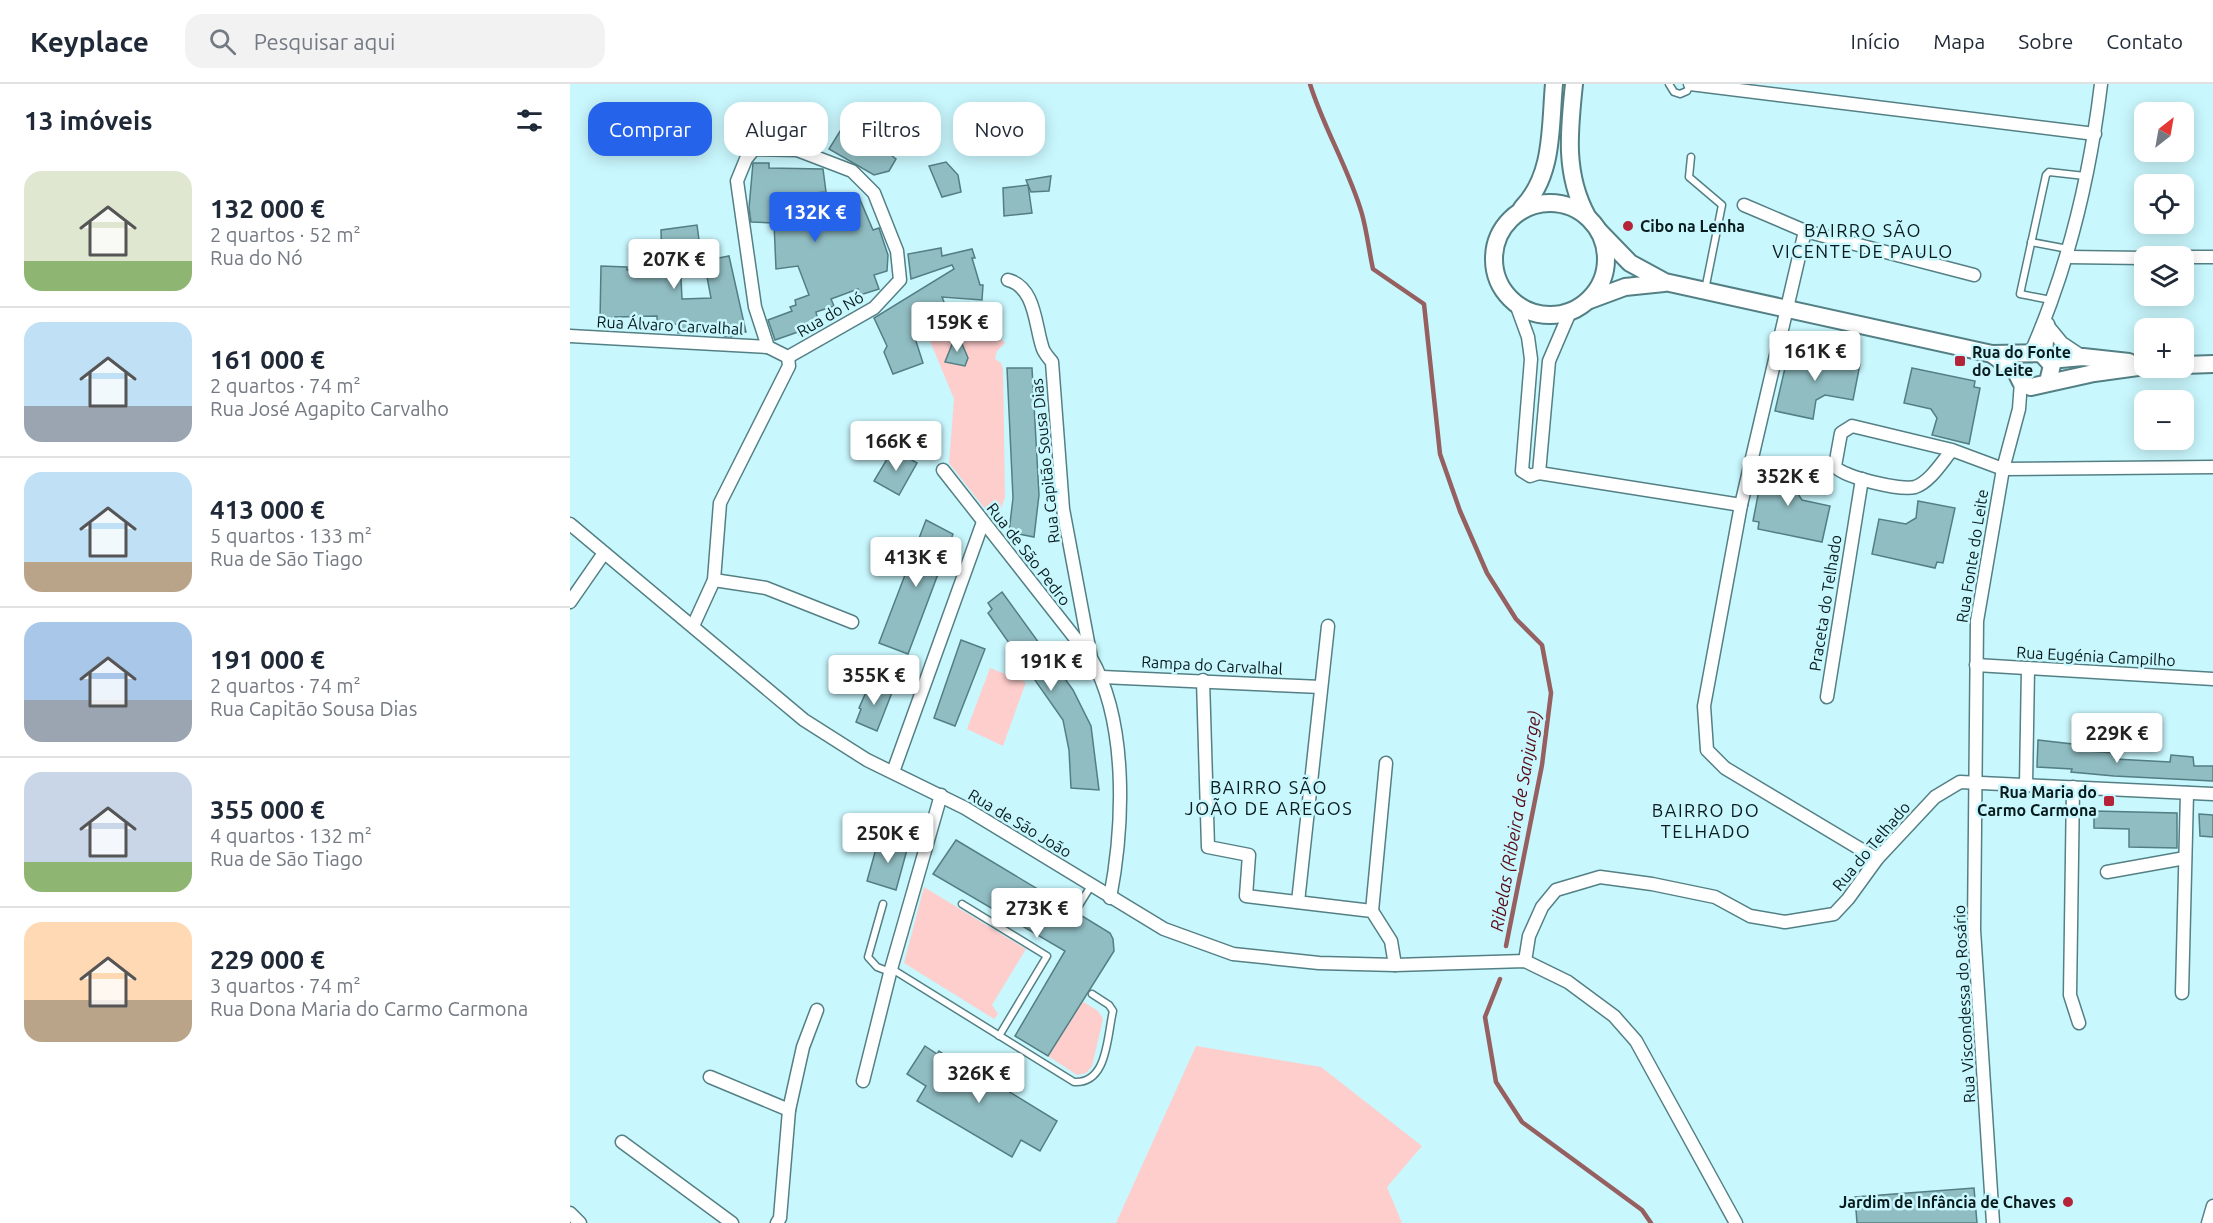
<!DOCTYPE html>
<html lang="pt">
<head>
<meta charset="utf-8">
<style>
	body { margin:0; font-family:Ubuntu,sans-serif; background:#f2f2f3; color:#1f2937; height:100vh; display:flex; flex-direction:column; font-size:22px; white-space:nowrap }
	* { box-sizing:border-box; margin:0 }
	p { font-size:20px; color:#747a83 }
	.icon { flex:none; width:33px; height:33px; fill:none; stroke:currentColor; stroke-width:2; stroke-linecap:round; stroke-linejoin:round }
	.map { position:relative; flex:1; overflow:hidden }
	.side { display:flex; flex-direction:column; background:#fff; width:570px }
	.side>* { flex:none }
	.hud { position:absolute; left:18px; top:18px; width:570px; height:54px; display:flex; gap:12px }
	.needle { width:39px; rotate:31deg }
	.fabs { position:absolute; left:1564px; top:18px; display:grid; gap:12px }
	.fabs a { display:grid; place-items:center; width:60px; height:60px; border-radius:12px; background:#fff; box-shadow:0 3px 15px #0003; font-size:30px }
	.price { position:absolute; translate:-50% -51px; padding:0 14px; border-radius:6px; background:#fff; color:#222; font-size:20px; line-height:39px; filter:drop-shadow(0 2px 3px #0008) }
	.price::after { content:''; position:absolute; left:50%; top:36px; width:18px; height:14px; margin-left:-9px; background:inherit; clip-path:polygon(0 0,100% 0,50% 100%) }
	.price.current { background:#2563eb; color:#fff }
	ul { padding:0; list-style:none }
	li { display:flex; align-items:center; gap:18px; height:150px; padding:0 24px }
	li+li { border-top:2px solid #e0e1e3 }
	li span { display:grid; place-items:center; flex:none; width:168px; height:120px; border-radius:18px; color:#555 }
	li>.icon { margin-inline-start:auto }
	span .icon { width:72px; height:72px; fill:#fffc; stroke-width:1 }
	li b { font-size:26px }
	h2 { display:flex; justify-content:space-between; align-items:center; height:72px; padding:0 24px; font-size:26px }
	.chip { padding:0 21px; border-radius:18px; background:#fff; box-shadow:0 3px 15px #0003; font-size:21px; line-height:54px }
	.chip.current { background:#2563eb; color:#fff }
	header { display:flex; align-items:center; gap:36px; box-sizing:border-box; height:84px; padding:0 30px; background:#fff; border-bottom:2px solid #e0e1e3 }
	header strong { font-size:28px }
	nav { display:flex; gap:33px; margin-inline-start:auto; font-size:21px }
	.search { width:420px; height:54px; background:#f2f2f3; display:flex; align-items:center; gap:15px; box-sizing:border-box; padding:0 21px; border-radius:18px; color:#747a83; font-size:22px }
	main { display:flex; flex:1; min-height:0 }
	.map>svg:first-child { display:block }
	.green { fill:#fececd }
	.lines { fill:none; stroke-linecap:round; stroke-linejoin:round }
	.stream { stroke:#965f60; stroke-width:4.5 }
	.building { fill:#90bdc2; stroke:#537e83; stroke-width:1.5 }
	.lane-casing { stroke:#548085; stroke-width:9 }
	.street-casing { stroke:#548085; stroke-width:15 }
	.secondary-casing { stroke:#548085; stroke-width:20 }
	.lane { stroke:#fff; stroke-width:6 }
	.street { stroke:#fff; stroke-width:12 }
	.secondary { stroke:#fff; stroke-width:16 }
	.poi-dot { fill:#b52339; stroke:#c8f7fd; stroke-width:2 }
	.labels { text-anchor:middle; dominant-baseline:central; stroke-width:5; stroke-linejoin:round; paint-order:stroke }
	.poi-label { font-size:16px; font-weight:bold; fill:#091b1d; stroke:#c8f7fd; text-anchor:start }
	.street-label { font-size:16px; fill:#091b1d; stroke:#c8f7fd }
	.neighbourhood-label { font-size:18px; letter-spacing:1.5px; fill:#091b1d; stroke:#c8f7fd }
	.water-label { font-size:18px; font-style:italic; fill:#5b0b18; stroke:#c8f7fd }
</style>
</head>
<body>
<header>
<strong>Keyplace</strong>
<div class="search"><svg class="icon" aria-label="search" viewBox="0 0 24 24"><circle cx="10" cy="10" r="6"/><path d="M15 15l6 6"/></svg>Pesquisar aqui</div>
<nav><a>Início</a><a>Mapa</a><a>Sobre</a><a>Contato</a></nav>
</header>
<main>
<section class="side">
<h2>13 imóveis<svg class="icon" aria-label="filters" viewBox="0 0 24 24"><path d="M4 7h16M4 17h16"/><circle cx="9" cy="7" r="2"/><circle cx="15" cy="17" r="2"/></svg></h2>
<ul>
<li><span style="background:linear-gradient(#dfe7d0 75%,#8fb573 0)"><svg class="icon" aria-label="home" viewBox="0 0 24 24"><path d="M3 11l9-7 9 7M6 9v11h12V9"/></svg></span><div><b>132 000 €</b><p>2 quartos · 52 m²</p><p>Rua do Nó</p></div></li>
<li><span style="background:linear-gradient(#bfe0f5 70%,#9aa5b1 0)"><svg class="icon" aria-label="home" viewBox="0 0 24 24"><path d="M3 11l9-7 9 7M6 9v11h12V9"/></svg></span><div><b>161 000 €</b><p>2 quartos · 74 m²</p><p>Rua José Agapito Carvalho</p></div></li>
<li><span style="background:linear-gradient(#bfe0f5 75%,#b9a48a 0)"><svg class="icon" aria-label="home" viewBox="0 0 24 24"><path d="M3 11l9-7 9 7M6 9v11h12V9"/></svg></span><div><b>413 000 €</b><p>5 quartos · 133 m²</p><p>Rua de São Tiago</p></div></li>
<li><span style="background:linear-gradient(#a9c7e8 65%,#9aa5b1 0)"><svg class="icon" aria-label="home" viewBox="0 0 24 24"><path d="M3 11l9-7 9 7M6 9v11h12V9"/></svg></span><div><b>191 000 €</b><p>2 quartos · 74 m²</p><p>Rua Capitão Sousa Dias</p></div></li>
<li><span style="background:linear-gradient(#c9d6e8 75%,#8fb573 0)"><svg class="icon" aria-label="home" viewBox="0 0 24 24"><path d="M3 11l9-7 9 7M6 9v11h12V9"/></svg></span><div><b>355 000 €</b><p>4 quartos · 132 m²</p><p>Rua de São Tiago</p></div></li>
<li><span style="background:linear-gradient(#ffd9b3 65%,#b9a48a 0)"><svg class="icon" aria-label="home" viewBox="0 0 24 24"><path d="M3 11l9-7 9 7M6 9v11h12V9"/></svg></span><div><b>229 000 €</b><p>3 quartos · 74 m²</p><p>Rua Dona Maria do Carmo Carmona</p></div></li>
</ul>
</section>
<div class="map">
<svg width="1643" height="1139" viewBox="0 0 1643 1139">
	<rect width="100%" height="100%" fill="#c8f7fd"/>
	<!-- green -->
	<g class="green">
		<path d="M357 209 372 214 380 233 407 230 414 234 412 240 425 254 428 252 435 259 427 267 425 275 431 279 433 285 435 413 429 431 423 435 379 379 384 315 341 211Z"/>
		<path d="M420 584 456 598 433 662 397 645Z"/>
		<path d="M354 803 456 865 422 921 428 930 424 935 334 879Z"/>
		<path d="M512 917 528 927 533 935 522 982 516 989 507 991 478 972Z"/>
		<path d="M626 962 751 983 852 1062 817 1103 832 1139H546Z"/>
	</g>
	<g class="lines">
		<!-- stream -->
		<g class="stream">
			<path d="M740 0C754 45 779 85 792 130 797 148 799 167 803 185L854 220 870 370 890 427 917 489 946 535 972 561 981 609 972 681 936 862"/>
			<path d="M930 895 915 933 926 998 952 1038 1072 1126 1081 1139"/>
		</g>
	</g>
	<!-- building -->
	<g class="building">
		<path d="M281 26 299 27 296 52 326 75 319 87 304 91 259 65 272 44 279 48Z"/>
		<path d="M220 30 249 31 248 59 219 58Z"/>
		<path d="M376 78 388 91 391 108 372 113 359 82Z"/>
		<path d="M183 79H199V84L253 85 256 108 233 110 235 138 268 136 262 122 288 111 303 146 309 144 318 171 317 187 304 191 309 205 290 211 288 205 261 215 264 222 246 228 249 242 229 251 228 248 205 256 198 236 222 227 220 223 226 221 225 216 239 211 228 182 206 185 204 139 181 138 179 124Z"/>
		<path d="M481 92 479 107 461 108 456 96Z"/>
		<path d="M458 101 462 129 434 132 433 104Z"/>
		<path d="M127 141 131 171 110 174 112 215 141 214 134 177 159 172 176 248 160 253 154 252 153 245 108 249V240L87 241V232L45 233V237H30L31 182 57 183V186L92 185 91 146Z"/>
		<path d="M371 164 372 172 402 165 405 174H402L410 201H413L412 216 372 213 380 233 344 251 353 279 323 290 314 268 317 262 304 234 384 185 382 181 341 195 338 170Z"/>
		<path d="M387 248 398 274 395 282 375 278Z"/>
		<path d="M1226 266 1290 280 1283 316 1255 311 1246 316 1243 335 1205 327 1218 271 1225 272Z"/>
		<path d="M437 284H462L469 411 464 453 439 448 443 414Z"/>
		<path d="M1342 284 1405 297 1404 303 1410 304 1399 360 1362 351 1367 334 1361 325 1334 319Z"/>
		<path d="M323 365 347 379 329 411 304 397Z"/>
		<path d="M1194 380 1231 389 1226 407 1232 416 1260 422 1252 458 1188 445 1189 438 1183 437Z"/>
		<path d="M1348 417 1385 424 1373 479 1367 478 1365 484 1302 470 1309 435 1336 440 1346 434Z"/>
		<path d="M356 436 383 450 338 570 309 559Z"/>
		<path d="M432 508 503 606 521 642 529 706 501 704 499 666 493 636 418 529 422 525 418 519Z"/>
		<path d="M391 556 415 565 385 642 364 634Z"/>
		<path d="M301 597 323 606 307 647 286 638 291 625 289 624Z"/>
		<path d="M1468 656 1520 662 1519 667 1545 669V675L1600 678 1601 671 1623 673 1624 682H1643V697L1544 692 1501 688 1502 685 1467 683Z"/>
		<path d="M1524 727 1607 729V764L1559 763V745L1524 744Z"/>
		<path d="M1629 730 1643 731V753L1630 752Z"/>
		<path d="M309 754 338 762 326 806 297 797Z"/>
		<path d="M386 756 501 825 504 831 509 830 540 849 543 855 544 867 478 972 445 952 495 867 363 790Z"/>
		<path d="M355 962 367 970 369 967 415 998 417 994 487 1037 470 1067 451 1056 442 1073 347 1017 356 1002 337 990Z"/>
		<path d="M1404 1104 1407 1139H1287L1285 1113Z"/>
	</g>
	<g class="lines">
		<!-- lane casing -->
		<g class="lane-casing">
			<g id="lane">
				<path d="M1099 0 1104 8 1110 10 1117 7 1120 0"/>
				<path d="M1121 73 1119 93 1152 121 1135 206"/>
				<path d="M1461 158 1498 165"/>
				<path d="M1481 216 1450 210 1476 91 1479 88 1515 92"/>
				<path d="M313 820 298 873 307 883 320 888"/>
				<path d="M392 820 477 872 429 952"/>
				<path d="M506 826 521 802"/>
				<path d="M322 885 504 998C538 1000 537 952 543 927L539 921 522 910"/>
			</g>
		</g>
		<!-- street casing -->
		<g class="street-casing">
			<g id="street">
				<path d="M1120 0 1525 50"/>
				<path d="M184 65 227 66 282 87 304 109 327 167 330 196 304 224 218 273 198 263 185 223 167 97 176 75Z"/>
				<path d="M1174 121 1235 147 1404 191"/>
				<path d="M1235 147 1171 421 1134 622 1137 666 1155 684 1307 775"/>
				<path d="M1497 173 1575 174"/>
				<path d="M1614 173H1643"/>
				<path d="M438 196C465 203 465 240 472 262 473 268 478 273 482 278L493 425 521 574C558 639 554 741 540 814"/>
				<path d="M946 220 958 253 961 275 952 387 960 392 969 389 979 277 1000 228"/>
				<path d="M1478 242 1492 259 1513 273"/>
				<path d="M0 252 198 263"/>
				<path d="M1461 268C1498 184 1520 92 1531 0"/>
				<path d="M1476 272 1478 240"/>
				<path d="M1382 366C1372 378 1360 398 1345 403 1332 407 1271 393 1265 382L1271 349 1282 342 1382 366 1433 385 1643 383"/>
				<path d="M373 386 520 573"/>
				<path d="M969 389 1171 421"/>
				<path d="M0 440 234 636 297 676 395 724 594 845 663 870 749 879 825 881 955 877 998 898 1044 932 1066 957 1166 1139"/>
				<path d="M144 496 196 504 282 538"/>
				<path d="M0 518 34 469"/>
				<path d="M123 542 144 496 150 419 219 282 218 273"/>
				<path d="M1406 581 1643 595"/>
				<path d="M532 593 751 603"/>
				<path d="M633 596 638 763 679 771 676 812 802 827 821 857 825 881"/>
				<path d="M1257 613 1292 395"/>
				<path d="M323 688 413 438"/>
				<path d="M1456 701 1458 584"/>
				<path d="M1503 703 1500 911 1509 939"/>
				<path d="M1537 788 1615 774"/>
				<path d="M728 818 758 542"/>
				<path d="M802 827 816 679"/>
				<path d="M955 877 959 852 972 823 986 806 1030 793 1082 800 1145 813 1180 832 1215 838 1264 830 1278 815 1307 775 1365 713 1390 698 1643 710"/>
				<path d="M1612 909 1617 709"/>
				<path d="M140 993 219 1026"/>
				<path d="M293 997 321 885 371 711"/>
				<path d="M52 1058 162 1139"/>
				<path d="M0 1129 10 1139"/>
				<path d="M207 1139 210 1134 219 1026 233 963 247 926"/>
				<path d="M1423 1139 1404 846 1407 537 1433 385 1449 325 1451 298"/>
				<path d="M1638 1139 1643 1122"/>
			</g>
		</g>
		<!-- secondary casing -->
		<g class="secondary-casing">
			<g id="secondary">
				<path d="M1004 0C999 47 994 90 1017 132"/>
				<circle cx="980" cy="175" r="56"/>
				<path d="M952 124C984 91 980 43 984 0"/>
				<path d="M1029 147 1060 179 1095 198 1422 270 1471 269 1482 281 1478 298"/>
				<path d="M1020 216 1055 203 1094 199"/>
				<path d="M1422 270 1446 288 1451 298 1461 303 1524 289 1575 282"/>
				<path d="M1479 276 1513 273 1559 278"/>
				<path d="M1614 281 1643 280"/>
			</g>
		</g>
		<!-- lane -->
		<use href="#lane" class="lane"/>
		<!-- street -->
		<use href="#street" class="street"/>
		<!-- secondary -->
		<use href="#secondary" class="secondary"/>
	</g>
	<!-- markers -->
	<g class="poi-dot">
		<circle cx="1058" cy="142" r="6"/>
		<rect x="1384" y="271" width="12" height="12" rx="3"/>
		<rect x="1533" y="711" width="12" height="12" rx="3"/>
		<circle cx="1498" cy="1118" r="6"/>
	</g>
	<g class="labels">
		<!-- poi labels -->
		<g class="poi-label">
			<text x="1070" y="142">Cibo na Lenha</text>
			<text x="1402" y="268">Rua do Fonte<tspan x="1402" dy="18">do Leite</tspan></text>
			<text x="1527" y="708" text-anchor="end">Rua Maria do<tspan x="1527" dy="18">Carmo Carmona</tspan></text>
			<text x="1486" y="1118" text-anchor="end">Jardim de Infância de Chaves</text>
		</g>
		<!-- street labels -->
		<g class="street-label">
			<text transform="translate(260 230) rotate(-30)">Rua do Nó</text>
			<text transform="translate(100 241) rotate(3)">Rua Álvaro Carvalhal</text>
			<text transform="translate(475 377) rotate(-96)">Rua Capitão Sousa Dias</text>
			<text transform="translate(459 470) rotate(52)">Rua de São Pedro</text>
			<text transform="translate(1402 472) rotate(-81)">Rua Fonte do Leite</text>
			<text transform="translate(1255 519) rotate(-81)">Praceta do Telhado</text>
			<text transform="translate(1526 572) rotate(3)">Rua Eugénia Campilho</text>
			<text transform="translate(642 581) rotate(3)">Rampa do Carvalhal</text>
			<text transform="translate(450 739) rotate(31)">Rua de São João</text>
			<text transform="translate(1301 762) rotate(-50)">Rua do Telhado</text>
			<text transform="translate(1394 920) rotate(-93)">Rua Viscondessa do Rosário</text>
		</g>
		<!-- neighbourhood labels -->
		<g class="neighbourhood-label">
			<text x="1293" y="146">BAIRRO SÃO<tspan x="1293" dy="21">VICENTE DE PAULO</tspan></text>
			<text x="699" y="703">BAIRRO SÃO<tspan x="699" dy="21">JOÃO DE AREGOS</tspan></text>
			<text x="1136" y="726">BAIRRO DO<tspan x="1136" dy="21">TELHADO</tspan></text>
		</g>
		<!-- water labels -->
		<g class="water-label">
			<text transform="translate(945 737) rotate(-80)">Ribelas (Ribeira de Sanjurge)</text>
		</g>
	</g>
</svg>
<div class="fabs">
<a><svg class="needle" viewBox="-14 -14 28 28"><path d="M0-13l5 13h-10z" fill="#e53935"/><path d="M0 13l5-13h-10z" fill="#747a83"/></svg></a>
<a><svg class="icon" aria-label="locate" viewBox="0 0 24 24"><circle cx="12" cy="12" r="6"/><path d="M12 2v4M12 18v4M2 12h4M18 12h4"/></svg></a>
<a><svg class="icon" aria-label="layers" viewBox="0 0 24 24"><path d="M12 4l9 5-9 5-9-5zM3 14l9 5 9-5"/></svg></a>
<a>+</a>
<a>−</a>
</div>
<b class="price current" style="left:245px;top:159px">132K €</b>
<b class="price" style="left:104px;top:206px">207K €</b>
<b class="price" style="left:387px;top:269px">159K €</b>
<b class="price" style="left:1245px;top:298px">161K €</b>
<b class="price" style="left:326px;top:388px">166K €</b>
<b class="price" style="left:1218px;top:423px">352K €</b>
<b class="price" style="left:346px;top:504px">413K €</b>
<b class="price" style="left:481px;top:608px">191K €</b>
<b class="price" style="left:304px;top:622px">355K €</b>
<b class="price" style="left:1547px;top:680px">229K €</b>
<b class="price" style="left:318px;top:780px">250K €</b>
<b class="price" style="left:467px;top:855px">273K €</b>
<b class="price" style="left:409px;top:1020px">326K €</b>
<div class="hud">
<a class="chip current">Comprar</a>
<a class="chip">Alugar</a>
<a class="chip">Filtros</a>
<a class="chip">Novo</a>
</div>
</div>
</main>
</body>
</html>
